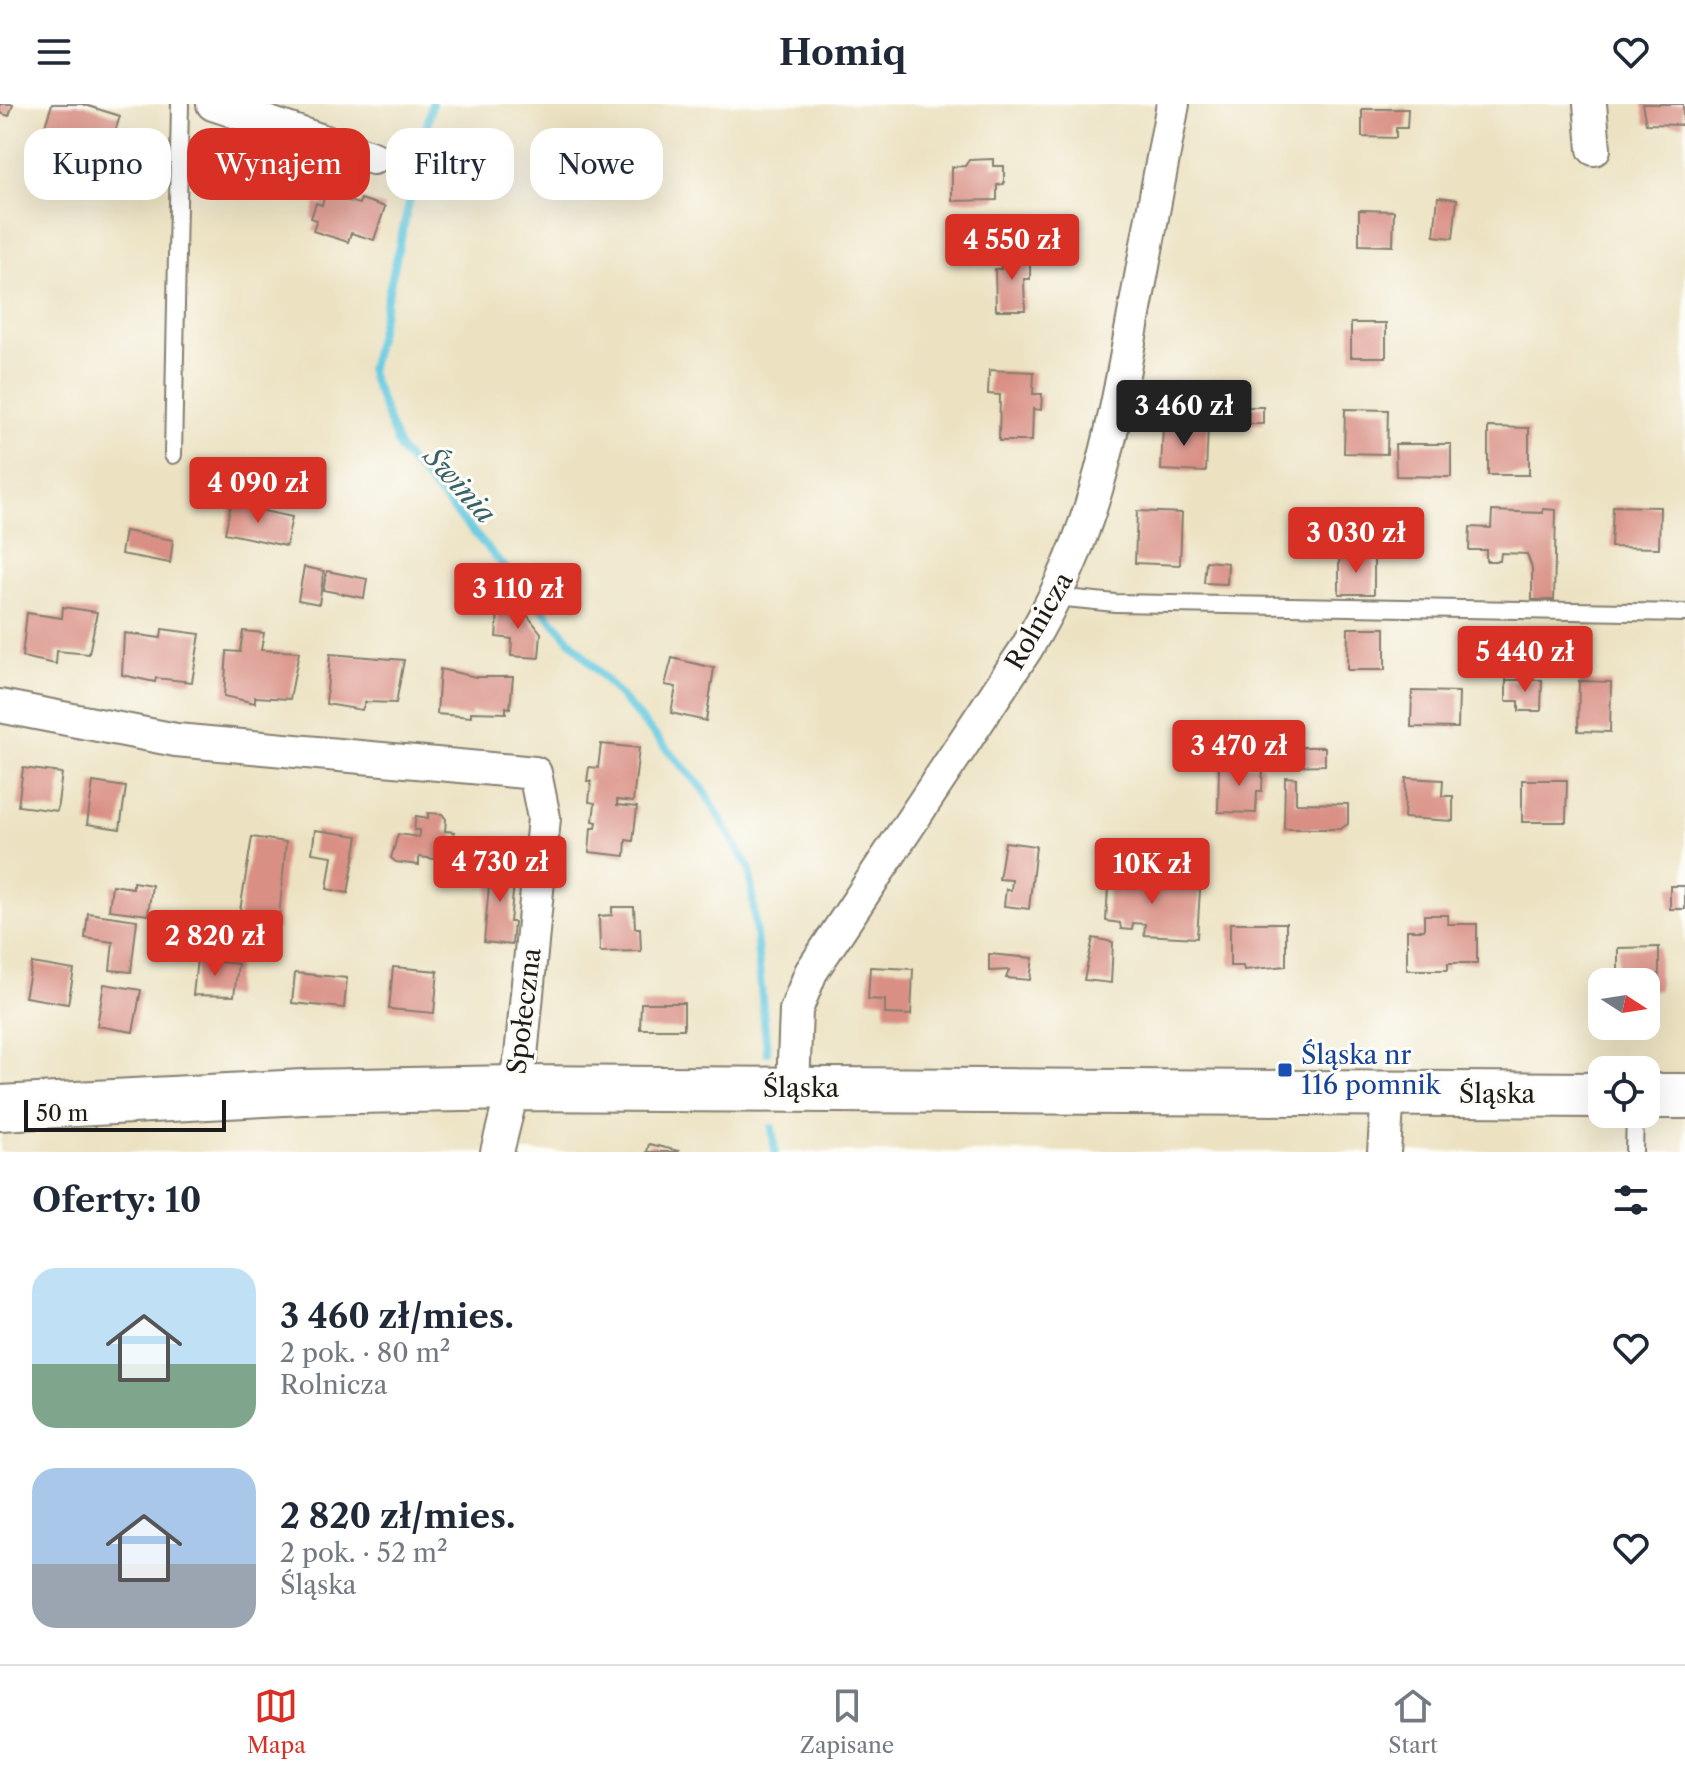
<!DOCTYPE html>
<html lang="pl">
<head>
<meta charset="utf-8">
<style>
	body { margin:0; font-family:"Libre Caslon Text",serif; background:#f2f2f3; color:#1f2937; height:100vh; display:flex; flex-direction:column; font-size:30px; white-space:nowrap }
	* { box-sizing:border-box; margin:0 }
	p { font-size:26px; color:#747a83 }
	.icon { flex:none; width:44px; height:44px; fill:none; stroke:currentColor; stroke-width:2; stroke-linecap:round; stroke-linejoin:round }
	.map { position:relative; height:1048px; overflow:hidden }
	.drawer { display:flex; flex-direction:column; background:#fff; flex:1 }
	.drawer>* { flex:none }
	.top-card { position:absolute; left:24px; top:24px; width:800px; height:72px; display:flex; gap:16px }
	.needle { width:52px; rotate:102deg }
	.fabs { position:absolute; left:1588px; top:864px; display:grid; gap:16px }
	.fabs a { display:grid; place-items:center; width:72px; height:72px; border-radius:16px; background:#fff; box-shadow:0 8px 32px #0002; font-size:40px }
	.scale { position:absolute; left:24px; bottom:20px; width:202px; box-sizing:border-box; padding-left:8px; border:4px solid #1c1c1c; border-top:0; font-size:22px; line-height:28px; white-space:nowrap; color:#1c1c1c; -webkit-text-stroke:6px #fdfcf7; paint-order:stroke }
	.price { position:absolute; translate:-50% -68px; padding:0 18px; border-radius:8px; background:#d93025; color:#fff; font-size:26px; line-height:52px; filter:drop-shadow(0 2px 4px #0008) }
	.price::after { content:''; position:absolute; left:50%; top:48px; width:24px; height:18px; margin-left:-12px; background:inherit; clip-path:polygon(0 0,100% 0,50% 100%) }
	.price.current { background:#222; color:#fff }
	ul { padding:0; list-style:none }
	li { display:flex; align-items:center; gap:24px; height:200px; padding:0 32px }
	li span { display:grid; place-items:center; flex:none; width:224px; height:160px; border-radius:24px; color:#555 }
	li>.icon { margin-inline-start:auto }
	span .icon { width:96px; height:96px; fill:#fffc; stroke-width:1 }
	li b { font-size:34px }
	h2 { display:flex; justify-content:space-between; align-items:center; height:96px; padding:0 32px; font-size:34px }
	.tag { padding:0 28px; border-radius:24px; background:#fff; box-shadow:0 8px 32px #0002; font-size:28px; line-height:72px }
	.tag.current { background:#d93025; color:#fff }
	header { display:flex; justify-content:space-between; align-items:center; height:104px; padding:0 32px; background:#fff; font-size:36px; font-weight:700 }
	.dock { display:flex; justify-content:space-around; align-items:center; height:112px; border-top:2px solid #e0e1e3; background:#fff; font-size:22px; color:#747a83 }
	.dock a { display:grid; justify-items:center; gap:4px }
	.dock .current { color:#d93025 }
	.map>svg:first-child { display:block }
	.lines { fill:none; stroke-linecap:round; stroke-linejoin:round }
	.stream { stroke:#62c8df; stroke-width:8 }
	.building { fill:#d98f84 }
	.lane-casing { stroke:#847f6f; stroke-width:20 }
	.street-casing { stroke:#847f6f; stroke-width:36 }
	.secondary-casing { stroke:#847f6f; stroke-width:48 }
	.lane { stroke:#fff; stroke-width:16 }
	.street { stroke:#fff; stroke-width:32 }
	.secondary { stroke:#fff; stroke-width:44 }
	.transit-dot { fill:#1a4fb4; stroke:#fdfcf7; stroke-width:3 }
	.labels { text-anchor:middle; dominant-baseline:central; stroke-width:6; stroke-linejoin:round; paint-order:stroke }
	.street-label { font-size:26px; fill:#1c1c1c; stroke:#fdfcf7 }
	.transit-label { font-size:26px; fill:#164399; stroke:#fdfcf7; text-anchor:start }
	.water-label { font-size:28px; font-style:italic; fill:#38616a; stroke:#fdfcf7 }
</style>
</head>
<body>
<header><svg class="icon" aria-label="menu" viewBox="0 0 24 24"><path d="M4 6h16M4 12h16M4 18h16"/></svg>Homiq<svg class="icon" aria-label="heart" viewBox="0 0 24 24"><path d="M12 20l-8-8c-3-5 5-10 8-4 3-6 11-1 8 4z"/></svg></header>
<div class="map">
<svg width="1685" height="1048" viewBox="0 0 1685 1048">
	<rect width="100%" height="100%" fill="#fdfcf7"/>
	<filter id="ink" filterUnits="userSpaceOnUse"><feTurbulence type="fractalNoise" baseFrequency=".0125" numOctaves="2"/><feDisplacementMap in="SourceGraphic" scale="16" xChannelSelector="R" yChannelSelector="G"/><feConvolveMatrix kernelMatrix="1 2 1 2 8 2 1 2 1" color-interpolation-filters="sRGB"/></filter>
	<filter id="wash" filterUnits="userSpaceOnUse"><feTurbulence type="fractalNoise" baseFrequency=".006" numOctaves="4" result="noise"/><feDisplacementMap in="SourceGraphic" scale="32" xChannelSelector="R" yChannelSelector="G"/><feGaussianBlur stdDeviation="1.8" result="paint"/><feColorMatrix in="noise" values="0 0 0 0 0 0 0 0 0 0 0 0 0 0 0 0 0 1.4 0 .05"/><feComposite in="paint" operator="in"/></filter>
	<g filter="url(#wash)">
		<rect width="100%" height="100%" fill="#ece2c2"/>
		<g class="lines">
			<!-- stream -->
			<g class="stream">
				<path d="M432 0 370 268 400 346 703 685 750 766 767 948"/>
				<path d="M772 1024 775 1048"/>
			</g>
		</g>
		<g id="blocks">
			<!-- building -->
			<g class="building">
				<path d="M0 0H13L9 12 0 9Z"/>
				<path d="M52 0H82L120 12 113 34 103 31 101 40 45 22Z"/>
				<path d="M1642 0H1683V21L1646 20Z"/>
				<path d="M1362 5H1408L1407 24H1396V34L1362 33Z"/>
				<path d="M993 55V62H1004V80L997 81V96L952 97V63L965 62 969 56Z"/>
				<path d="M325 90 359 100 361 95 385 103 374 136 351 129 348 138 313 127 317 116 311 114 316 99 322 101Z"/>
				<path d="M1438 93 1457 95 1453 134 1434 132Z"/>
				<path d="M1359 106 1394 107 1393 142 1359 141Z"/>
				<path d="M1001 151H1030V175H1024L1025 206H996L995 165H1001Z"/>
				<rect x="1351" y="219" width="35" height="34"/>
				<path d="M989 266 1034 268 1033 290H1042L1041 306 1033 305 1032 337H999L1000 291 988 290Z"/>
				<path d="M1245 303H1263V320H1244Z"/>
				<path d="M1345 305 1388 306 1387 350 1344 349Z"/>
				<path d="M1163 320 1208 322 1206 368 1161 366Z"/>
				<path d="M1488 323 1529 324V371H1488Z"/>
				<path d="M1395 340H1451V373L1396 372Z"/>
				<path d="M231 400 292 413 286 442 225 429Z"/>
				<path d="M1613 402 1660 403 1659 444 1611 443Z"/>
				<path d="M1543 405 1556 406 1554 496H1532V464L1527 450 1501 449 1500 457H1486V446H1469L1470 423 1491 424 1492 407 1543 409Z"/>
				<path d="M1137 407 1182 409 1180 461 1135 459Z"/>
				<path d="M125 427 173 436 170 459 121 450Z"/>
				<rect x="1339" y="452" width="35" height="38"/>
				<path d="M1206 457 1228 459 1227 480 1204 479Z"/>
				<path d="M304 463 324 467 319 500 298 496Z"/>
				<path d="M327 467 367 475 364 494 323 486Z"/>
				<path d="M499 496 516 497 515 510 527 511 541 529 539 554 511 552 512 535 496 533Z"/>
				<path d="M63 503 97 508 89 550 57 547 56 560 22 553 27 509 62 514Z"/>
				<path d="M1348 524H1385V566H1347Z"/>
				<path d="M162 525 200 530 192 578 156 574 155 578 122 571 124 529 161 534Z"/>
				<path d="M243 527 264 529 261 546 299 548 290 595 255 593V599L224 592 227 547 240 548Z"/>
				<path d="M330 550 404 556 396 599 365 598 362 606 326 600Z"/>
				<path d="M672 554 714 564 706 617 671 609 676 583 665 581Z"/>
				<path d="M440 565 476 573H513L510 604 506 603V609L471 608V613L437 610Z"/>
				<path d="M1506 576H1542L1541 607H1519V597H1506Z"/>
				<path d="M1579 577 1611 578 1610 628 1578 627Z"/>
				<path d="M1412 587 1459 588 1458 624 1411 623Z"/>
				<path d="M601 640 639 644 633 698 617 696V701L637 703 633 737 626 736 625 752 589 748 591 724H596L597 718 593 717 595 699 589 698 591 677H587L589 663 598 664Z"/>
				<path d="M1289 643H1325V661L1289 662Z"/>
				<path d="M1219 661 1263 662 1262 687H1257L1256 709 1218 708Z"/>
				<path d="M23 664 62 669 57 707 18 702Z"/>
				<path d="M1285 673 1296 674V699L1348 700V720L1340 725H1284Z"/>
				<path d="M1406 674 1443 676 1442 692H1453V717L1404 714Z"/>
				<path d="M1522 676H1567L1566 718H1522Z"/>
				<path d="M93 678 126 683 120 725 87 720Z"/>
				<path d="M428 709 442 710 446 715 445 727 454 728 453 734 467 735 462 765 451 764 452 757 419 753V761L396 758 391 754 398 730 419 733V726H414L416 712 428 714Z"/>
				<path d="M315 726 358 732 348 789 327 785 332 752 312 749Z"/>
				<path d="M252 733 286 738 278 825 238 819Z"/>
				<path d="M1005 738 1036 742 1029 805 1004 802 1006 785 1011 786 1012 776 999 775Z"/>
				<path d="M491 758 516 760 510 818H514L512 841 484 838Z"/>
				<path d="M1109 766 1148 769 1147 783 1200 786 1197 834 1144 831 1145 820 1133 819 1132 826 1121 825 1120 819 1106 817Z"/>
				<path d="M133 778 152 781 148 811 109 806 112 781 133 784Z"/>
				<rect x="1670" y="782" width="15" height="23"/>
				<path d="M612 803H634L635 824H640L641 847 600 848 599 812 612 811Z"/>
				<path d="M88 809 137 816 131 868 110 866 113 838 85 834Z"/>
				<path d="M1424 811H1448V820H1477V859H1448V866H1407V826H1424Z"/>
				<path d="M1230 819H1286V862L1244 866 1243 862H1230Z"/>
				<path d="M1093 834 1113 838 1111 879 1084 876Z"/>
				<path d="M1659 843V886H1646V878H1618V844Z"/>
				<path d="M989 850 1033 854 1030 876 1006 874 1009 866 989 867Z"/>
				<path d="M197 855 238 860 234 892 193 891Z"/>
				<path d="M32 859 74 866 68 900 25 893Z"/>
				<path d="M393 863 438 867 434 909 389 905Z"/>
				<path d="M870 863 913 865 911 911 885 910V896L868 895Z"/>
				<path d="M295 869 347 874 344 904 292 899Z"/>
				<path d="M104 880 141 886 133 928 97 922Z"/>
				<path d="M641 899H684V925H640Z"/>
				<path d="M649 1040 679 1047 678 1048H647Z"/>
			</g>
		</g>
	</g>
	<g filter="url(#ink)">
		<use href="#blocks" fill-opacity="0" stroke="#847f6f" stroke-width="2"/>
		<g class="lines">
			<!-- lane casing -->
			<g class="lane-casing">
				<g id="lane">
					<path d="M173 351 180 0"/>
					<path d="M1056 493 1115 499 1685 509"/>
					<path d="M1634 1048 1635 1010"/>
				</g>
			</g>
			<!-- street casing -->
			<g class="street-casing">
				<g id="street">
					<path d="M213 0 373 54"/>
					<path d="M1590 0 1594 45"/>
					<path d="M0 602 176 636 535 669 544 714 521 952 497 1048"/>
					<path d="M793 984 796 906 811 868 1026 545C1092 436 1111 339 1133 216 1147 144 1160 72 1173 0"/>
					<path d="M1384 1048 1388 989"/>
				</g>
			</g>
			<!-- secondary casing -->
			<g class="secondary-casing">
				<g id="secondary">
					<path d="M1646 992H1685"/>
					<path d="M0 1004 303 988 514 984 1602 991"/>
				</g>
			</g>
			<!-- lane -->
			<use href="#lane" class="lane"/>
			<!-- street -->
			<use href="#street" class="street"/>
			<!-- secondary -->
			<use href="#secondary" class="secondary"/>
		</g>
	</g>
	<!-- markers -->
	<rect class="transit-dot" x="1277" y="958" width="16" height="16" rx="4"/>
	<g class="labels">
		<!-- street labels -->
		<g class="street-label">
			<text transform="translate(1039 517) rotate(-60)">Rolnicza</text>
			<text transform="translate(524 907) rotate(-83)">Społeczna</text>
			<text x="801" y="984">Śląska</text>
			<text x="1497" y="990">Śląska</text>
		</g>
		<!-- transit labels -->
		<g class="transit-label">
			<text x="1301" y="951">Śląska nr<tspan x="1301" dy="30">116 pomnik</tspan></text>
		</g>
		<!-- water labels -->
		<g class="water-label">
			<text transform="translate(460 381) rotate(48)">Świnia</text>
		</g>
	</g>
</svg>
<div class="fabs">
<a><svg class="needle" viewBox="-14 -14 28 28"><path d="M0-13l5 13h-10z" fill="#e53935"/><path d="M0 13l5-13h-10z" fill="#747a83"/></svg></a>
<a><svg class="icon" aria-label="locate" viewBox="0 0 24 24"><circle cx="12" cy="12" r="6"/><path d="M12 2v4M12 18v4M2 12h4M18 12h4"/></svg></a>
</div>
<div class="scale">50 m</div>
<b class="price" style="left:1012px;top:178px">4 550 zł</b>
<b class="price current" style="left:1184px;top:344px">3 460 zł</b>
<b class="price" style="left:258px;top:421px">4 090 zł</b>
<b class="price" style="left:1356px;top:471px">3 030 zł</b>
<b class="price" style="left:518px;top:527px">3 110 zł</b>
<b class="price" style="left:1525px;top:590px">5 440 zł</b>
<b class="price" style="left:1239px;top:684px">3 470 zł</b>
<b class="price" style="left:500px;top:800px">4 730 zł</b>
<b class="price" style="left:1152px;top:802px">10K zł</b>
<b class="price" style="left:215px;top:874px">2 820 zł</b>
<div class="top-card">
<a class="tag">Kupno</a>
<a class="tag current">Wynajem</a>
<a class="tag">Filtry</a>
<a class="tag">Nowe</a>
</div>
</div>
<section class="drawer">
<h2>Oferty: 10<svg class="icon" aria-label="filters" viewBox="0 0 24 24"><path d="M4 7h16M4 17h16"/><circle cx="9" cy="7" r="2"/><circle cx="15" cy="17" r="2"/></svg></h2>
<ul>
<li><span style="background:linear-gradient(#bfe0f5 60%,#7fa58c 0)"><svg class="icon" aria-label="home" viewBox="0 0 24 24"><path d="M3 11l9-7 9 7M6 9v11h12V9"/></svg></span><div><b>3 460 zł/mies.</b><p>2 pok. · 80 m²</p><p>Rolnicza</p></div><svg class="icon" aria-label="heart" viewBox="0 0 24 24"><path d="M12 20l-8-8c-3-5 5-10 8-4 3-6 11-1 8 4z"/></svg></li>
<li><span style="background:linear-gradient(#a9c7e8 60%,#9aa5b1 0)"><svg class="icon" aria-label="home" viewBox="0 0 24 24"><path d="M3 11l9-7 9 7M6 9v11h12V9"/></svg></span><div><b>2 820 zł/mies.</b><p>2 pok. · 52 m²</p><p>Śląska</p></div><svg class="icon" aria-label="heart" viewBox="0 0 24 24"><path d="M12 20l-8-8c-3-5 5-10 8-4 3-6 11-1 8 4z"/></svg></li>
</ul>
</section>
<nav class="dock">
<a class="current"><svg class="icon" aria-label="map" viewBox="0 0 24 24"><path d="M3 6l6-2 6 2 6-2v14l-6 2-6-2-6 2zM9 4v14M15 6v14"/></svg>Mapa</a>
<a><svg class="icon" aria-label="saved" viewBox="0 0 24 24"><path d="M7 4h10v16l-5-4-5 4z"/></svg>Zapisane</a>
<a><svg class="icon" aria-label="home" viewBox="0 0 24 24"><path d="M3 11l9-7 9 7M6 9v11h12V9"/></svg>Start</a>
</nav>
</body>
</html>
